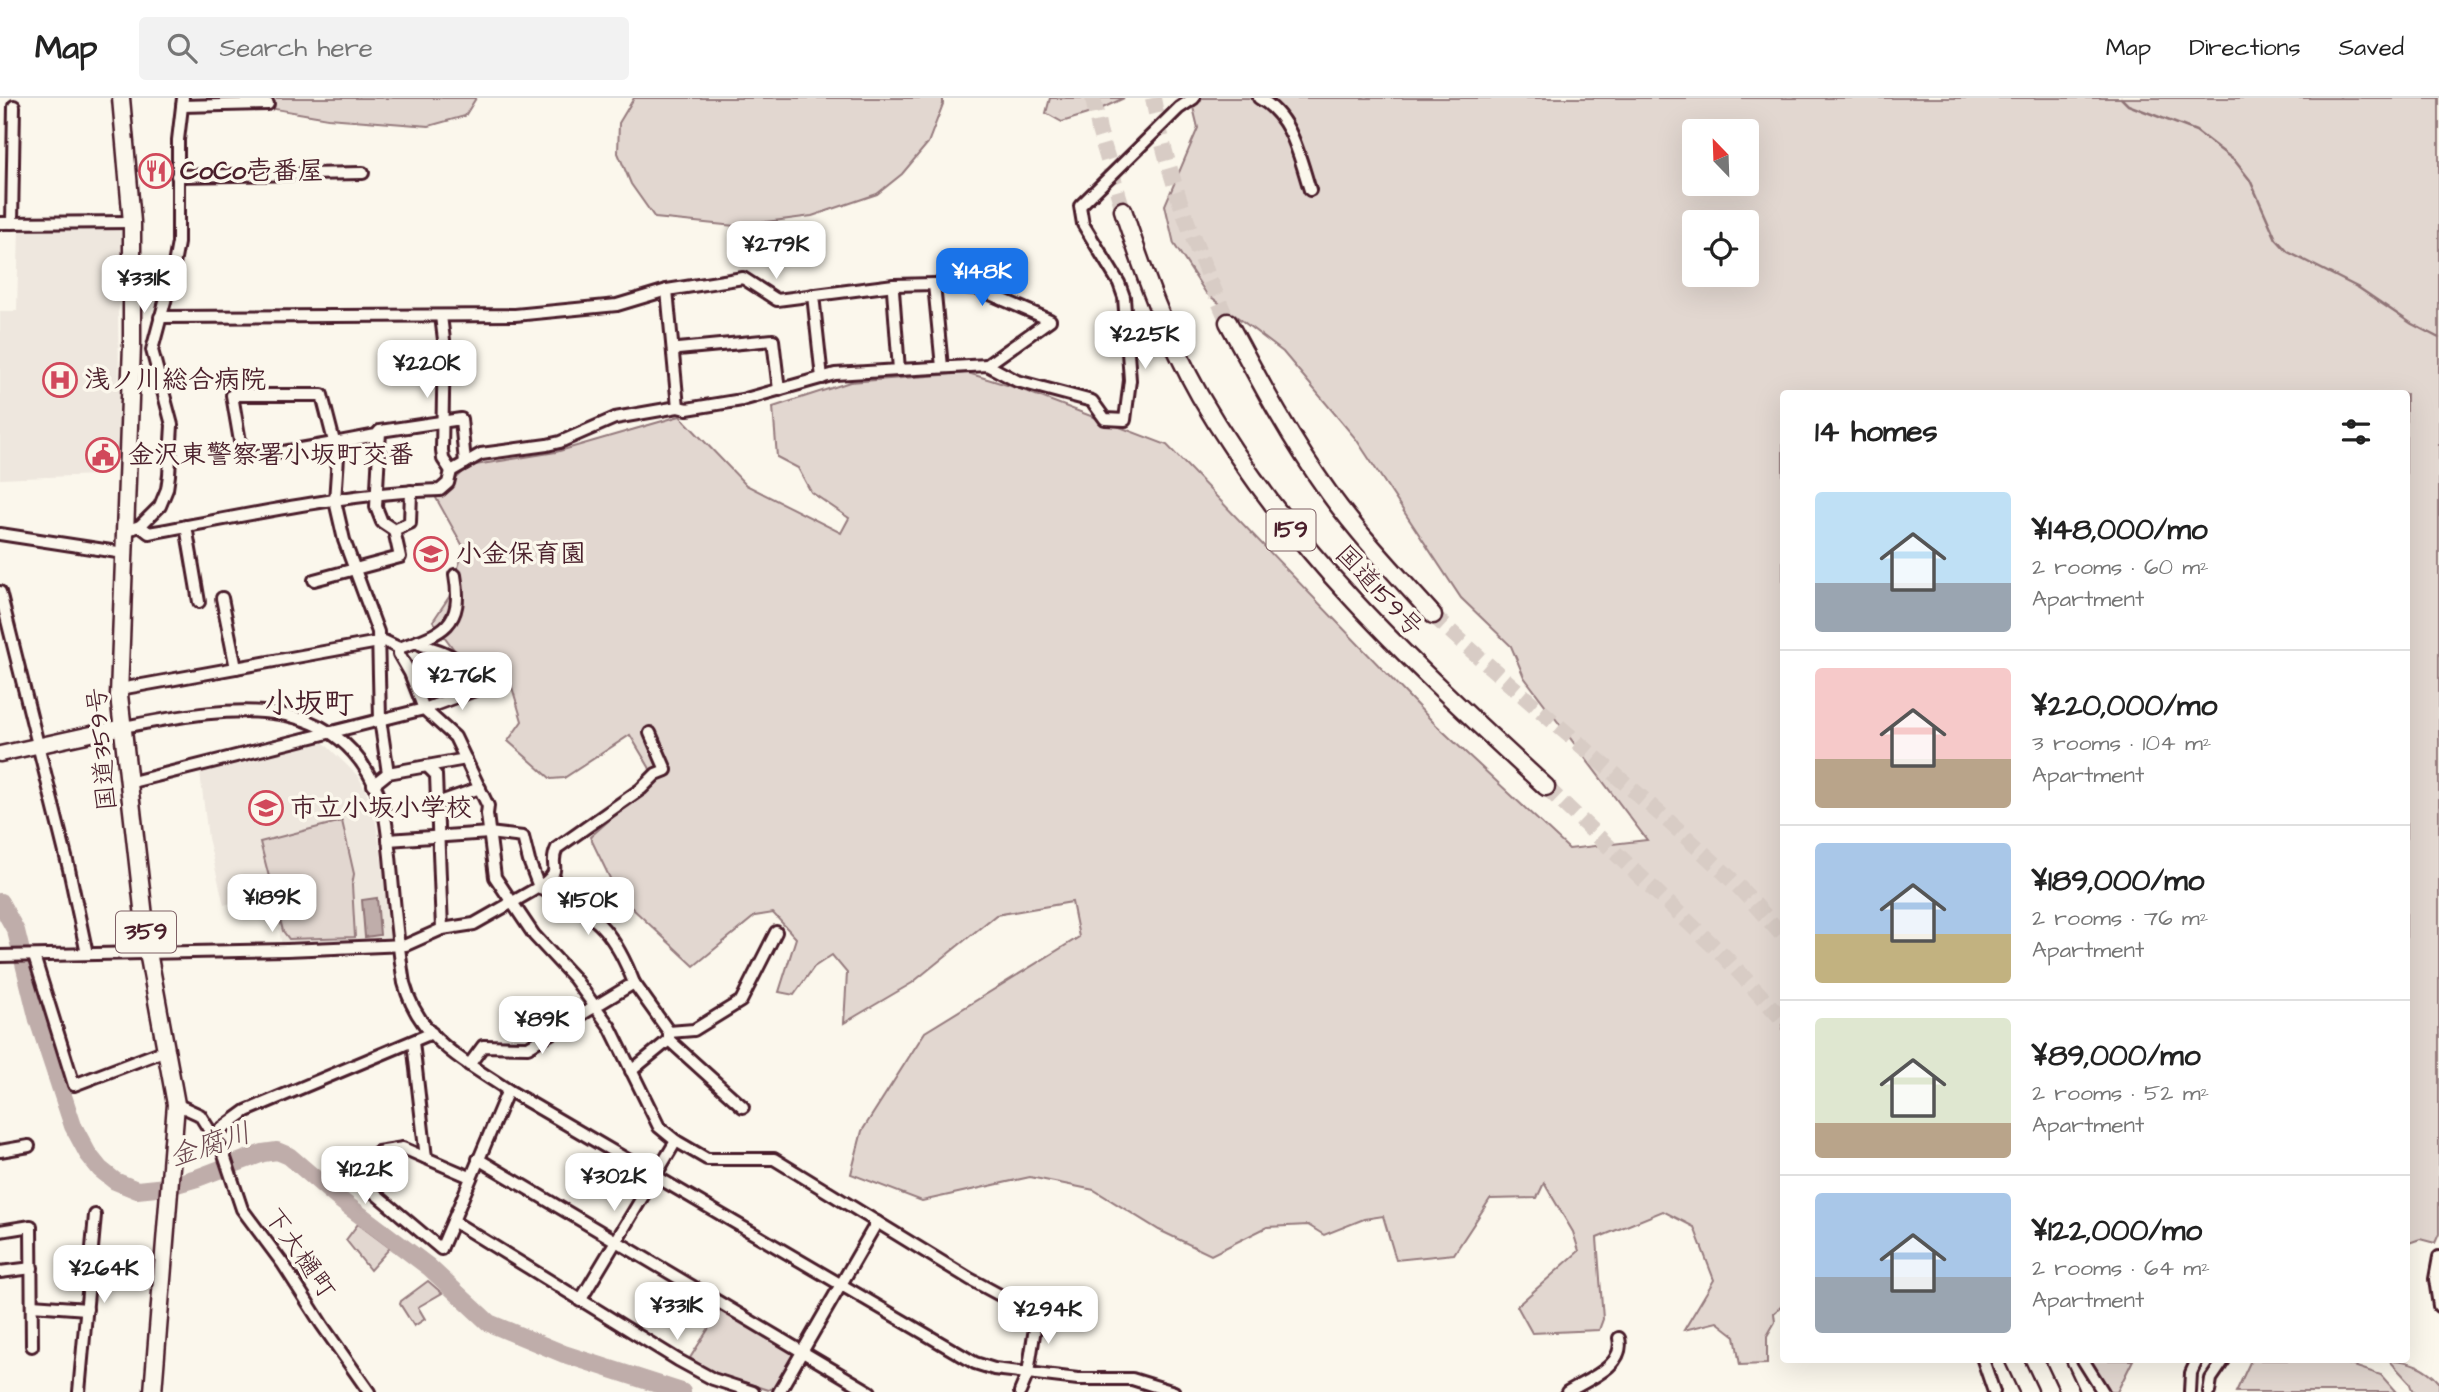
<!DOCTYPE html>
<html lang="en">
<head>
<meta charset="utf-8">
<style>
	body { margin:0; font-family:"Architects Daughter","Klee One",sans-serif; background:#f2f2f2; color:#222; height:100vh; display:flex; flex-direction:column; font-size:26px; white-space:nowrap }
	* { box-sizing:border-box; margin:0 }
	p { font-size:23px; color:#767676 }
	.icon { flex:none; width:38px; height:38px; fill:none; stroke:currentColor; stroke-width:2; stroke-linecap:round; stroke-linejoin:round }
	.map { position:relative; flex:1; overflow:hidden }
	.sheet { position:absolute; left:1780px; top:292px; width:630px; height:973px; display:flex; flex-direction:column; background:#fff; border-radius:7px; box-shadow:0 7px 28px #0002 }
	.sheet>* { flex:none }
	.needle { width:46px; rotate:337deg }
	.fabs { position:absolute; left:1682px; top:21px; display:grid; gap:14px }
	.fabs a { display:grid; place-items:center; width:77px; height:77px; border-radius:7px; background:#fff; box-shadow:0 7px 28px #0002; font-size:35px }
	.price { position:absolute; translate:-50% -60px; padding:0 16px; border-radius:14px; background:#fff; color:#222; font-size:23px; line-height:46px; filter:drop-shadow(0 2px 4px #0008) }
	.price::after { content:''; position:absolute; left:50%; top:42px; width:21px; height:16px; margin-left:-10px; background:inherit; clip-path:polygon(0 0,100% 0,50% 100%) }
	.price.active { background:#1a73e8; color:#fff }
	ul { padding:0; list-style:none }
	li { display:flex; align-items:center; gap:21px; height:175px; padding:0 35px }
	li+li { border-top:2px solid #e0e0e0 }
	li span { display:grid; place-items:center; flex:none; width:196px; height:140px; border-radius:7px; color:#555 }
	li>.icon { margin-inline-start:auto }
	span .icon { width:84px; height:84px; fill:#fffc; stroke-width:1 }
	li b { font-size:30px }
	h2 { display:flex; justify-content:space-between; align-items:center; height:84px; padding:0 35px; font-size:30px }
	header { display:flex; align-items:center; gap:42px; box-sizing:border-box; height:98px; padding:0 35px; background:#fff; border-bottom:2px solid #e0e0e0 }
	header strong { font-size:33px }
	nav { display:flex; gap:38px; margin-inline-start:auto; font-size:24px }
	.search { width:490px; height:63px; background:#f2f2f2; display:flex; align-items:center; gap:18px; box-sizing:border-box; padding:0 24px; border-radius:7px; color:#767676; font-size:26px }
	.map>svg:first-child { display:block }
	.built { fill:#eee7de }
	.green { fill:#e2d7d0; stroke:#967b7e; stroke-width:2; fill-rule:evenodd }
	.water { fill:#bfadaa; stroke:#907477; stroke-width:2 }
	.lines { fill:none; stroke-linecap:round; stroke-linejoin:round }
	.stream { stroke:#907477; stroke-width:2.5 }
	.river { stroke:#bfadaa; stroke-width:18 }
	.highway-tunnel { stroke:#d8ccc5; stroke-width:16; stroke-dasharray:16 8; stroke-linecap:butt }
	.minor-casing { stroke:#4a1f2b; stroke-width:16 }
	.major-casing { stroke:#4a1f2b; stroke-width:19 }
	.highway-casing { stroke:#4a1f2b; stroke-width:21 }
	.minor { stroke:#fbf7ec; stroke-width:10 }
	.major { stroke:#fbf7ec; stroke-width:14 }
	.highway { stroke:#fbf7ec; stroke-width:16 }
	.labels { text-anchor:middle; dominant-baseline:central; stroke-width:7; stroke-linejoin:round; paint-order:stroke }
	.shield { fill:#fbf7ec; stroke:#7f6065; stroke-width:2 }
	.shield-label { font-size:24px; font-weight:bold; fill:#4a1f2b }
	.poi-label { font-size:26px; font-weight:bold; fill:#4a1f2b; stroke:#fbf7ec; text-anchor:start }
	.street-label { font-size:26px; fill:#4a1f2b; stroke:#fbf7ec }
	.water-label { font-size:28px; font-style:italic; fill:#6d4a51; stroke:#fbf7ec }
	.quarter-label { font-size:30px; font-weight:bold; fill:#4a1f2b; stroke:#fbf7ec }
</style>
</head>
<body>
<header>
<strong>Map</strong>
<div class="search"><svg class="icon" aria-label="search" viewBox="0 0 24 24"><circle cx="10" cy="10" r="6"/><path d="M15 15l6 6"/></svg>Search here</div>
<nav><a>Map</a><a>Directions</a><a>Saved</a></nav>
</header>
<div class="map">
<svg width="2439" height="1294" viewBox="0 0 2439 1294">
	<rect width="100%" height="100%" fill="#fbf7ec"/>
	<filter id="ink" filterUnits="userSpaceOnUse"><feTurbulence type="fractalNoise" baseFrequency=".0143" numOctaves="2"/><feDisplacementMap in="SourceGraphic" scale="14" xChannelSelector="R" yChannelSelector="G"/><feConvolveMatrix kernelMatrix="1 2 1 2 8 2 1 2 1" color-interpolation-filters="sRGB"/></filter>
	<g filter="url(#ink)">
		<!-- built -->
		<g class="built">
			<path d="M19 127H123L125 184 118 214 120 351 96 350V377L0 381V213H17Z"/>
			<path d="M322 643 359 679 374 712 386 789 391 842 387 846 282 848 272 794 224 807 208 740 200 674Z"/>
		</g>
		<!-- green -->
		<g class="green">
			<path d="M261 0H476L465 18 429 28 328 20 263 9Z"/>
			<path d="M634 0H943V6L928 45 902 76 877 96 812 118 735 128 655 120 631 86 618 55 619 25Z"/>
			<path d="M1050 0H1124L1094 14 1062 24 1046 15Z"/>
			<path d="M1180 0H2439V1136L2435 1145 2420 1141 2406 1146V296H1783V1207L1774 1215 1775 1224 1767 1238V1266L1740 1267 1735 1238 1717 1224 1684 1232 1714 1182 1694 1129 1663 1113 1597 1140 1603 1221 1599 1232 1532 1235 1517 1208 1579 1153 1573 1134 1544 1085 1537 1100 1490 1101 1454 1156 1396 1162 1383 1118 1364 1121 1324 1137 1308 1127 1267 1129 1211 1157 1159 1132 1094 1092 1030 1079 922 1103 851 1076 862 1033 925 934 1079 839 1072 804 996 817 912 885 844 925 847 875 832 857 814 869 794 897 779 894 796 840 773 815 755 818 694 868 618 797 590 739 654 683 649 669 630 637 564 680 551 681 508 643 522 623 507 572 458 557 433 523 449 499 464 450 436 400 469 368 556 354 680 318 746 387 841 435 849 420 811 394 798 370 777 359 773 309 850 284 968 275 1020 291 1167 347 1434 625 1569 751 1647 742 1524 579 1511 548 1461 500 1356 341 1283 254 1206 195 1174 146 1165 107 1198 30 1192 5ZM1694 33H1746V86H1694ZM1694 124H1746V177H1694Z"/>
			<path d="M342 723 354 776 352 787 355 839 289 841 283 833 260 744Z"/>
			<path d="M358 1126 390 1150 370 1172 346 1142Z"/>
			<path d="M428 1183 442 1195 418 1209 425 1221 414 1228 400 1206 401 1203Z"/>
			<path d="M721 1211 790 1253 793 1258 773 1290 768 1292 712 1274 690 1260Z"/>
			<path d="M2088 1262H2133L2117 1294H2107Z"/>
			<path d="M2251 1262H2336L2381 1277 2396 1294H2236Z"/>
			<path d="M2389 1262C2409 1262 2425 1268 2439 1284V1294H2413L2409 1284Z"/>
		</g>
		<!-- water -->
		<path class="water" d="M377 800 380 837 365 839 362 802Z"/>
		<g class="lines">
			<!-- stream -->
			<path class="stream" d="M2121 0 2128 7 2196 33 2235 63 2250 82 2276 141 2288 154 2359 190 2412 226 2439 240"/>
			<!-- river -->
			<path class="river" d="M0 804 16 833 38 922 73 1028 88 1056 100 1071 115 1083 137 1092 166 1089 197 1080 263 1055 277 1053 289 1058 339 1101 429 1169 489 1225 564 1256 682 1294"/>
			<!-- highway-tunnel -->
			<g class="highway-tunnel">
				<path d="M1093 0 1099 32 1123 112"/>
				<path d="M1153 0C1167 78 1196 152 1228 224"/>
				<path d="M1433 517C1529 607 1634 688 1729 779 1748 798 1765 818 1783 838"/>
				<path d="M1546 689 1725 859 1783 922"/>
			</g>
			<!-- minor casing -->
			<g class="minor-casing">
				<g id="minor">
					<path d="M1259 0C1292 18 1299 58 1310 92"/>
					<path d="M182 8 268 6"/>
					<path d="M177 78 363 75"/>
					<path d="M0 125 132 124"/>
					<path d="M12 125 14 8"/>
					<path d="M934 186 942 269"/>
					<path d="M667 192 678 309"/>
					<path d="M813 197 822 280"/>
					<path d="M441 218 444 242 442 352 443 361 451 373"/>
					<path d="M160 219 515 217 617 207 667 192 743 180 777 202 894 187 934 186 976 190 1050 222 987 267"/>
					<path d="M673 255 678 251 773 242 779 292"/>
					<path d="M899 272 987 267 1017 283 1092 303 1105 321 1125 322 1130 282 1124 199 1119 185 1083 126 1080 108 1179 10 1194 0"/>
					<path d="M140 428 149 435C245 418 343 395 440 392L448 385 451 373 481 356 547 347 560 344 615 320 678 309 687 311 742 302 835 276 899 272 893 192 894 187"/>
					<path d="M186 428 199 504"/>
					<path d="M394 432 410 425 411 393"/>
					<path d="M125 433 140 428 160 408 167 391 169 377 172 327 152 252 172 177 178 145V42L183 0"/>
					<path d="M0 436 124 455"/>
					<path d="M314 482 400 459 394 432 382 424 376 409 380 333"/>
					<path d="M0 494 69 771 87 856"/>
					<path d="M222 500 236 570"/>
					<path d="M399 550V556L410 575 424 611 475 592C462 560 454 557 422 547L418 543"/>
					<path d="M120 591 384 543 399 550C443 535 464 528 455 477"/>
					<path d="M123 629C221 611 341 584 382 706 387 722 388 742 390 758 394 801 397 843 404 885 419 941 463 962 508 992L975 1265 994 1271 1078 1281H1132L1174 1294"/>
					<path d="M427 668 436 677 442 831"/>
					<path d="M388 675 466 661"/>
					<path d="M128 685 424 611 455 639 488 708 487 716 495 779 534 837 574 880 610 929 659 1029 676 1043 707 1061H774L970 1181 1037 1217 1028 1275 1020 1294"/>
					<path d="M373 687 388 675 380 621 378 534 344 442 335 403 338 359 322 297H232L243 361 334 345 376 337 380 333 461 321 465 365"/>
					<path d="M437 705 480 690"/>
					<path d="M388 742 489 735 523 739 529 763 539 789C566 770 547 770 557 750L641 691 656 676 666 672 650 635"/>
					<path d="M0 858 287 852 406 847 442 831 474 826 539 789C560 801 589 813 604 831 617 846 627 867 634 885L528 949 483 948 469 967"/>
					<path d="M34 858 74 987 166 952"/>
					<path d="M669 934 694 932 741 903 776 834"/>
					<path d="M669 942 743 1009"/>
					<path d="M413 944 426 1060 470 1079"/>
					<path d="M631 973 669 942V934L634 885"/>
					<path d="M508 992 453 1123 678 1262 713 1281 753 1294"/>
					<path d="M176 1006 200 1017 223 1054 242 1111 283 1166 322 1227 369 1294"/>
					<path d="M213 1037 246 1013 432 935"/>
					<path d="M0 1053 29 1048"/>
					<path d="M426 1060 403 1050 378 1054 365 1087 441 1151 453 1123"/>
					<path d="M478 1061 870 1294"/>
					<path d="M0 1133 31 1128 32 1248"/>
					<path d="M2439 1159 2435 1181 2439 1208"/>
					<path d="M0 1174 32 1170"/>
					<path d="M580 1203 676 1043"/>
					<path d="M32 1207 87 1211"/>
					<path d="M1983 1262 1994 1294"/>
					<path d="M2083 1262 2103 1294"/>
					<path d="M79 1294 95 1117"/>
					<path d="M779 1294 877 1124"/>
					<path d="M1567 1294C1587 1282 1626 1268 1619 1240"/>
					<path d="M2190 1294 2191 1275 2197 1262"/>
					<path d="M2209 1294 2211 1281 2224 1262"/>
				</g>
			</g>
			<!-- major casing -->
			<g class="major-casing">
				<path id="major" d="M0 656 123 629"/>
			</g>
			<!-- highway casing -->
			<g class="highway-casing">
				<g id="highway">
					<path d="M121 0 132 124V247L119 597 148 854 176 1006 153 1294"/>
					<path d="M1123 112C1144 176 1167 240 1200 298 1291 455 1415 568 1546 689"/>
					<path d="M1228 224C1259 282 1290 341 1329 395 1360 438 1398 478 1433 517"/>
					<path d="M2014 1262 2029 1294"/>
					<path d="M2055 1262 2070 1294"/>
				</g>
			</g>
			<!-- minor -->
			<use href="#minor" class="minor"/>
			<!-- major -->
			<use href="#major" class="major"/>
			<!-- highway -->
			<use href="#highway" class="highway"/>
		</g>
	</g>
	<!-- icons -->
	<defs>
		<g id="restaurant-ring" transform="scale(1.75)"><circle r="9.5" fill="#fbf7ec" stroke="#d1495b" stroke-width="1.5"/><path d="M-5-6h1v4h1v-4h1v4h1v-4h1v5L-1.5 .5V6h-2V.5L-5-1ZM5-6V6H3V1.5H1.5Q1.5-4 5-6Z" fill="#d1495b"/></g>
		<g id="hospital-ring" transform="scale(1.75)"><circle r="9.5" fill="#fbf7ec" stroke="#d1495b" stroke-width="1.5"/><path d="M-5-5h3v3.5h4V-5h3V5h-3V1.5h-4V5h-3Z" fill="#d1495b"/></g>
		<g id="civic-ring" transform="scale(1.75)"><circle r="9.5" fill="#fbf7ec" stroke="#d1495b" stroke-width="1.5"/><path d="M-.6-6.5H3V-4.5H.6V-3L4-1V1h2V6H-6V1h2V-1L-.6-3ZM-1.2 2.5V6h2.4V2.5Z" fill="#d1495b"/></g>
		<g id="school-ring" transform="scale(1.75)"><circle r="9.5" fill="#fbf7ec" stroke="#d1495b" stroke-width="1.5"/><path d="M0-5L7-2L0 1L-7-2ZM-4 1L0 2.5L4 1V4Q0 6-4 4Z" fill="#d1495b"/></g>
	</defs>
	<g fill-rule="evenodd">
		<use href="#restaurant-ring" x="156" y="73"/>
		<use href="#hospital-ring" x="60" y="282"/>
		<use href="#civic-ring" x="103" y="357"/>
		<use href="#school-ring" x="431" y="456"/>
		<use href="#school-ring" x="266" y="710"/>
	</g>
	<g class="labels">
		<!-- shield labels -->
		<g class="shield">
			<rect x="1266.5" y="411.5" width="49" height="41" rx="5"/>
			<rect x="116" y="813.5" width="60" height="41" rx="5"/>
		</g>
		<g class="shield-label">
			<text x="1291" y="432">159</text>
			<text x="146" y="834">359</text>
		</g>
		<!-- poi labels -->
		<g class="poi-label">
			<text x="180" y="73">CoCo壱番屋</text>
			<text x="84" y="282">浅ノ川総合病院</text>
			<text x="128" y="357">金沢東警察署小坂町交番</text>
			<text x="456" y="456">小金保育園</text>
			<text x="290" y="710">市立小坂小学校</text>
		</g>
		<!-- street labels -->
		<g class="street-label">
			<text transform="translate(1379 493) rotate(47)">国道159号</text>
			<text transform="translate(102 651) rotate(-95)">国道359号</text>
			<text transform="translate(300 1155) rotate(55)">下大樋町</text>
		</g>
		<!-- water labels -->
		<g class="water-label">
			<text transform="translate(210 1047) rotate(-18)">金腐川</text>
		</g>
		<!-- quarter labels -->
		<g class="quarter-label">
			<text x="309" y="606">小坂町</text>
		</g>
	</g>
</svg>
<div class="fabs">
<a><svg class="needle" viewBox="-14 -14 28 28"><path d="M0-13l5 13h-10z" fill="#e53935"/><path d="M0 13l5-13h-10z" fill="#767676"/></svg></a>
<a><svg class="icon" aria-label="locate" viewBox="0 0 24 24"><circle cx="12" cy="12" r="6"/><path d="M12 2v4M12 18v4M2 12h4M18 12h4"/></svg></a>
</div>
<b class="price" style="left:776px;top:183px">¥279K</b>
<b class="price active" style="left:982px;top:210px">¥148K</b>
<b class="price" style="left:144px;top:217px">¥331K</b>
<b class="price" style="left:1145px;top:273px">¥225K</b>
<b class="price" style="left:427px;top:302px">¥220K</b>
<b class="price" style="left:462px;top:614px">¥276K</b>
<b class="price" style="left:272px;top:836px">¥189K</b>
<b class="price" style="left:588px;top:839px">¥150K</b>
<b class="price" style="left:542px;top:958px">¥89K</b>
<b class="price" style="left:365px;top:1108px">¥122K</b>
<b class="price" style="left:614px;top:1115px">¥302K</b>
<b class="price" style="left:104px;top:1207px">¥264K</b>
<b class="price" style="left:677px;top:1244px">¥331K</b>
<b class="price" style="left:1048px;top:1248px">¥294K</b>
<section class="sheet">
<h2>14 homes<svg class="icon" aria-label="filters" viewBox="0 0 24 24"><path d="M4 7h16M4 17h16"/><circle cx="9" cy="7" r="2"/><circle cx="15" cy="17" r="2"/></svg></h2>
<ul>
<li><span style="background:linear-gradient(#bfe0f5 65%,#9aa5b1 0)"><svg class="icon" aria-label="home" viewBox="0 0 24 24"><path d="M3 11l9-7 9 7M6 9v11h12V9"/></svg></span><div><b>¥148,000/mo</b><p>2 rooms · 60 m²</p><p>Apartment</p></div></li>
<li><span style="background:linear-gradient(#f6c9c9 65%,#b9a48a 0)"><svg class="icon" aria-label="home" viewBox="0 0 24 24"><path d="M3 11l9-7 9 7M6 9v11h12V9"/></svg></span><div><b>¥220,000/mo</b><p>3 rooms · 104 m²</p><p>Apartment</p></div></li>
<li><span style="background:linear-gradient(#a9c7e8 65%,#c2b280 0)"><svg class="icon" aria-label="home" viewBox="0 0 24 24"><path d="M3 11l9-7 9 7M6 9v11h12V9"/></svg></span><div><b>¥189,000/mo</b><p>2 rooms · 76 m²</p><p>Apartment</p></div></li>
<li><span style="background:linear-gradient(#dfe7d0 75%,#b9a48a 0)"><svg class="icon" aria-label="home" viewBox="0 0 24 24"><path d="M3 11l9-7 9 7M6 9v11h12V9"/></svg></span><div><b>¥89,000/mo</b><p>2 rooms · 52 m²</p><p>Apartment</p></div></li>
<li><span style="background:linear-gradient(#a9c7e8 60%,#9aa5b1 0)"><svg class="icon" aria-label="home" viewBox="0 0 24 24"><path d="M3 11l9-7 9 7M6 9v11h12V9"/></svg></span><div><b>¥122,000/mo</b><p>2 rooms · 64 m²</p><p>Apartment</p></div></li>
</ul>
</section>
</div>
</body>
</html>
